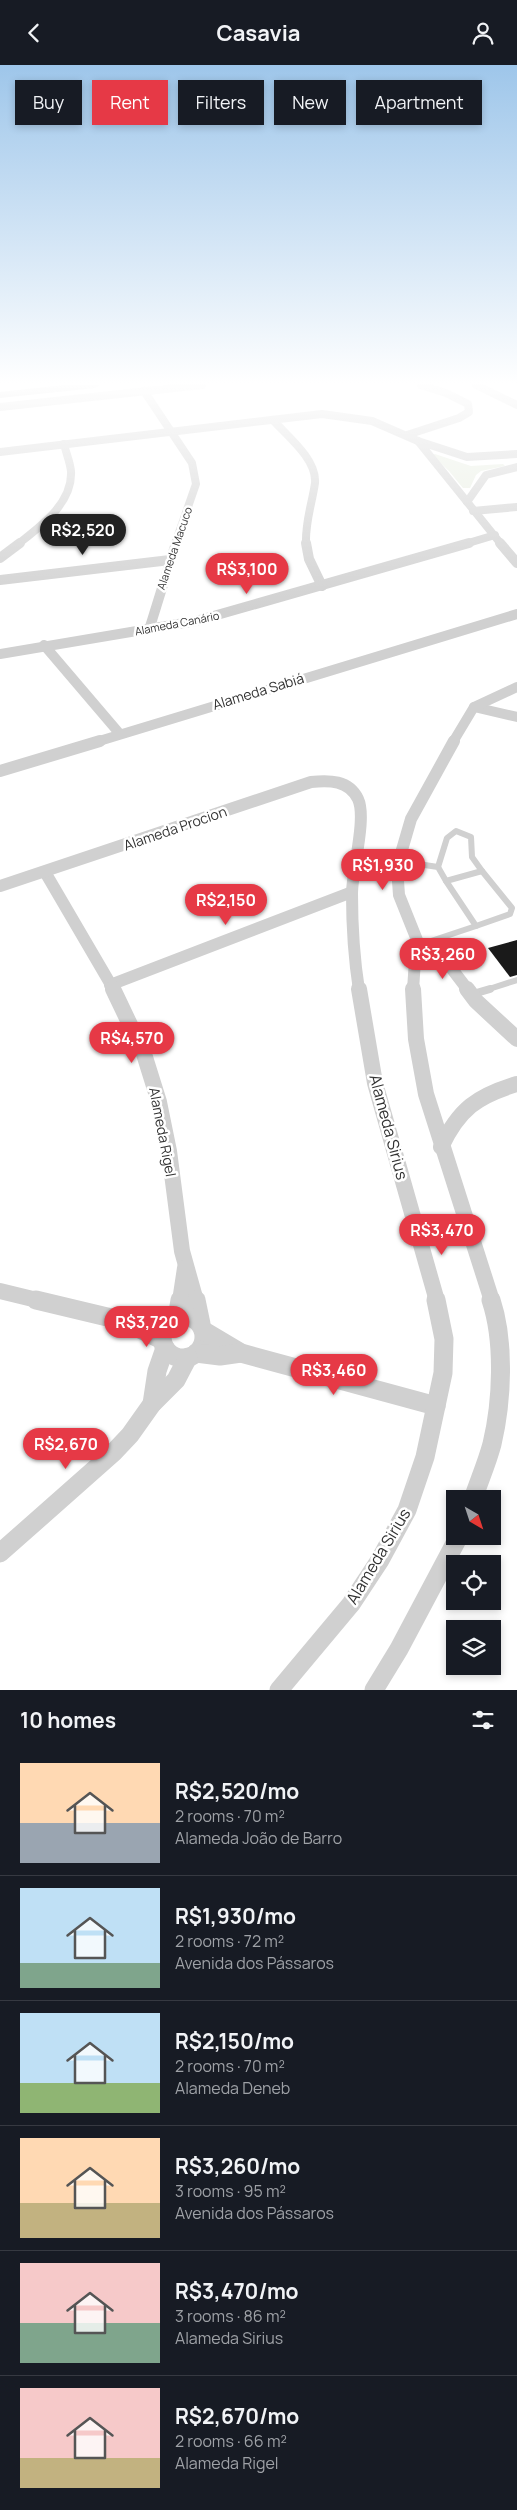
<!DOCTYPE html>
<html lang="en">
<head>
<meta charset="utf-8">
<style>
	body { margin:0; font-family:Manrope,sans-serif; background:#20242c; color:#f1f3f6; height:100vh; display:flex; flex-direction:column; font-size:19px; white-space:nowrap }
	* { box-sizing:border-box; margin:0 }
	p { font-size:16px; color:#9ea1a6 }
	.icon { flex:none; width:28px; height:28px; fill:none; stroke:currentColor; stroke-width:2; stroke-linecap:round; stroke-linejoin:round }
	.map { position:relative; height:1625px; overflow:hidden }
	.details { display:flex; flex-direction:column; background:#171b24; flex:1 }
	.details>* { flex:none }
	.hud { position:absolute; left:15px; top:15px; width:488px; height:45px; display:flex; gap:10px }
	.needle { width:32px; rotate:141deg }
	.buttons { position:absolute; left:446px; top:1425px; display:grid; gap:10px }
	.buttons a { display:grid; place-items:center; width:55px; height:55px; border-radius:0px; background:#171b24; box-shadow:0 2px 8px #0003; font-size:25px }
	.price { position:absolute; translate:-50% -42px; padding:0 11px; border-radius:18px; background:#e63946; color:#fff; font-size:16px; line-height:32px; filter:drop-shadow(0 1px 2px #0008) }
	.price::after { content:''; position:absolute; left:50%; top:30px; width:15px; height:11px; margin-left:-8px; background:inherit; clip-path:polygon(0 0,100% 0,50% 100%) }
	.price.on { background:#222; color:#fff }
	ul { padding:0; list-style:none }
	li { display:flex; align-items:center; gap:15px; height:125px; padding:0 20px }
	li+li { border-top:1px solid #363941 }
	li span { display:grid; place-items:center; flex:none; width:140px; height:100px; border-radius:0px; color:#555 }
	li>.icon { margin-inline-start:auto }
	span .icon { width:60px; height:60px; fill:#fffc; stroke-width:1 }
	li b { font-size:21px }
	h2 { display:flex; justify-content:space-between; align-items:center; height:60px; padding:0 20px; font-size:21px }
	.pill { padding:0 18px; border-radius:0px; background:#171b24; box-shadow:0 2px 8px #0003; font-size:18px; line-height:45px }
	.pill.on { background:#e63946; color:#fff }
	header { display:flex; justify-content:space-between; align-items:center; height:65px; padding:0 20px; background:#171b24; font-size:22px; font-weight:700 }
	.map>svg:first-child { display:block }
	.green { fill:#e6ecdf }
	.building { fill:#1a1a1a }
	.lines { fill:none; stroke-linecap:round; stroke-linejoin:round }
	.service-far1 { stroke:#d0d0d0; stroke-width:6 }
	.service { stroke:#d0d0d0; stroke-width:8 }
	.minor-far4 { stroke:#d0d0d0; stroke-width:8 }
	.minor-far3 { stroke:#d0d0d0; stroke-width:10 }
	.minor-far2 { stroke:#d0d0d0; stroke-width:12 }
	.minor-far1 { stroke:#d0d0d0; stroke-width:16 }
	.minor { stroke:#d0d0d0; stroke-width:19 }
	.secondary { fill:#bdbdbd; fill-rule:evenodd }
	.labels { text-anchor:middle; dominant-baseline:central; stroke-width:5; stroke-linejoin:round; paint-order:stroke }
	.far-street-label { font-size:11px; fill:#333; stroke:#fff }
	.street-label { font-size:14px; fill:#333; stroke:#fff }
	.near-street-label { font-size:16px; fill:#333; stroke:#fff }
</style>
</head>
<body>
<header><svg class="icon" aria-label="back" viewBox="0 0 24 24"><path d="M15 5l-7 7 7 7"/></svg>Casavia<svg class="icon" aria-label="person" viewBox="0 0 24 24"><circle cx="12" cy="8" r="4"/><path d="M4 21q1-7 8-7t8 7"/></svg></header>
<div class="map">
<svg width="517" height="1625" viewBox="0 0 517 1625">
	<rect width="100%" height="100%" fill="#fff"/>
	<!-- green -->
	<path class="green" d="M435 389 471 401 503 399 505 401 481 406 476 410 470 423H463L449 406 432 390Z"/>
	<!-- building -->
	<path class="building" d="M517 875V910L510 912 488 883Z"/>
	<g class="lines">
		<!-- service-far1 -->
		<g class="service-far1">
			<path d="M398 796 438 802 446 816"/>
			<path d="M438 802 447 773 456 766 471 772 472 792 482 806"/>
			<path d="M482 806 512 843 510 849 476 861 446 816Z"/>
			<path d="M422 879 476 861"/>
			<path d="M486 925 517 915"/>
		</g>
		<!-- service -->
		<path class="service" d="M473 929 490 924"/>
		<!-- minor-far4 -->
		<g class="minor-far4">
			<path d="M476 320 517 340"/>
			<path d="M144 326 192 398 196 419 175 479"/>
			<path d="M0 342 202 320"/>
			<path d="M273 355C287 371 317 394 315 418 312 439 305 457 306 479"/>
			<path d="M407 370 459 353 469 347 468 339 446 328 421 320"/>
			<path d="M418 376 467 392 517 389"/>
			<path d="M0 387 322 349 372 356 418 376 501 479"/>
			<path d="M467 437 486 410 517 402"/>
			<path d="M473 446 517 442"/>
			<path d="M18 479C41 461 73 438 71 406 70 397 66 388 64 379"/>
			<path d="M465 479 495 470"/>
		</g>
		<!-- minor-far3 -->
		<g class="minor-far3">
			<path d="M306 478 309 494 322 521"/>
			<path d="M500 478 517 498"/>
			<path d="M0 493 20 478"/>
			<path d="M0 515 170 495"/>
			<path d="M149 565 176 478"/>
			<path d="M44 580 119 668"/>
			<path d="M0 589 196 556 469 478"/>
			<path d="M474 642 517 652"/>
			<path d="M96 677 517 549"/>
			<path d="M453 677 474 642 517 622"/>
		</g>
		<!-- minor-far2 -->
		<g class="minor-far2">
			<path d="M0 706 100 676"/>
			<path d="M45 807 114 925"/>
			<path d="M0 821 311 717C329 715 349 715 358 734 367 753 352 805 352 829 352 862 354 893 359 925"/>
			<path d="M419 880 439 887 468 925"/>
			<path d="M110 920 352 827"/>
			<path d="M413 925 415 895 419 880 399 830 397 802 411 754 454 676"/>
		</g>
		<!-- minor-far1 -->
		<g class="minor-far1">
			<path d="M113 924 144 989 159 1037 169 1086 182 1186 196 1236"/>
			<path d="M359 924 375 1018 437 1236"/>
			<path d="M413 924 416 974 426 1029 492 1236"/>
			<path d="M467 924 476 936 517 974"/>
			<path d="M441 1082C459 1044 477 1031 517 1019"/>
			<path d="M0 1226 41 1236"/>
			<path d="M180 1236 185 1203"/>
		</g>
		<!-- minor -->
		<g class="minor">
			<path d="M36 1235 124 1256 162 1275"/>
			<path d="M196 1235 201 1259"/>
			<circle cx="183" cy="1272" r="21"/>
			<path d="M177 1253 180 1235"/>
			<path d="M124 1256 170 1257"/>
			<path d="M204 1266 241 1288 436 1341"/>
			<path d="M196 1288 220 1291 241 1288"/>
			<path d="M152 1339 157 1306 165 1283"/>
			<path d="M473 1434C479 1416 487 1398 492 1379 502 1337 505 1277 491 1235"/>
			<path d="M0 1488 113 1388 130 1370 152 1339 176 1315 188 1292"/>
			<path d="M279 1625 351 1539 380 1495 407 1445 425 1392 443 1308 444 1274 436 1235"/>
			<path d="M374 1625 399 1584 459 1471"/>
		</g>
		<!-- secondary -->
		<path class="secondary" d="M64 320H100L95 323 0 333V327Z"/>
	</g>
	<!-- sky -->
	<linearGradient id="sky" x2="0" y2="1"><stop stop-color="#9ec6ea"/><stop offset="0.58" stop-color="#fff"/><stop offset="1" stop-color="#fff" stop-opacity="0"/></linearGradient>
	<rect width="517" height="548" fill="url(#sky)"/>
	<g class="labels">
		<!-- far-street labels -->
		<g class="far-street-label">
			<text transform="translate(174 483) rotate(-71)">Alameda Macuco</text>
			<text transform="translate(177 558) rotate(-11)">Alameda Canário</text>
		</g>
		<!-- street labels -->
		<g class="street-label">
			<text transform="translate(258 626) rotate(-17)">Alameda Sabiá</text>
			<text transform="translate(175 763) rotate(-19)">Alameda Procion</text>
			<text transform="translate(163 1067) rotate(79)">Alameda Rigel</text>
		</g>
		<!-- near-street labels -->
		<g class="near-street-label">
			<text transform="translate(389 1062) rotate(75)">Alameda Sirius</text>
			<text transform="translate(378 1491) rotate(-59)">Alameda Sirius</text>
		</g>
	</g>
</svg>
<div class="buttons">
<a><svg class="needle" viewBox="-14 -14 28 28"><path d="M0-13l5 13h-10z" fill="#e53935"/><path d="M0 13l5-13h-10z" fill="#9ea1a6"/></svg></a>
<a><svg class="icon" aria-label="locate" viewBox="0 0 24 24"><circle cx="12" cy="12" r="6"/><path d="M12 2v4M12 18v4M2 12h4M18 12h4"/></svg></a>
<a><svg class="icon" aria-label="layers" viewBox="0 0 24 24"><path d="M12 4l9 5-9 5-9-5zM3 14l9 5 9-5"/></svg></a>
</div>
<b class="price on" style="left:83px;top:491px">R$2,520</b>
<b class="price" style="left:247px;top:530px">R$3,100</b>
<b class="price" style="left:383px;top:826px">R$1,930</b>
<b class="price" style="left:226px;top:861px">R$2,150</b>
<b class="price" style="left:443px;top:915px">R$3,260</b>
<b class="price" style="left:132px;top:999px">R$4,570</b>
<b class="price" style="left:442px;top:1191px">R$3,470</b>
<b class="price" style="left:147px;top:1283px">R$3,720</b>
<b class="price" style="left:334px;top:1331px">R$3,460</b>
<b class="price" style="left:66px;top:1405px">R$2,670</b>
<div class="hud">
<a class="pill">Buy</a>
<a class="pill on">Rent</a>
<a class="pill">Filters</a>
<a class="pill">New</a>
<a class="pill">Apartment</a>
</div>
</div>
<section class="details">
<h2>10 homes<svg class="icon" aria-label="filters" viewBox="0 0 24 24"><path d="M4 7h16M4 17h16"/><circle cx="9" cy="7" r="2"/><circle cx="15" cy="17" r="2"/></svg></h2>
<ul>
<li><span style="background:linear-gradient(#ffd9b3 60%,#9aa5b1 0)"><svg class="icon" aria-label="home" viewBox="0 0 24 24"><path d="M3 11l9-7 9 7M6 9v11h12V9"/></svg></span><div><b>R$2,520/mo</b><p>2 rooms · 70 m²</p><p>Alameda João de Barro</p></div></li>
<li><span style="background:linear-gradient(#bfe0f5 75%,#7fa58c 0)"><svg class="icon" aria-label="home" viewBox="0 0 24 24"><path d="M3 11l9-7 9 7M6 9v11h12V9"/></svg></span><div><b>R$1,930/mo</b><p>2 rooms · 72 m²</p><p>Avenida dos Pássaros</p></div></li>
<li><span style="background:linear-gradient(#bfe0f5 70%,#8fb573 0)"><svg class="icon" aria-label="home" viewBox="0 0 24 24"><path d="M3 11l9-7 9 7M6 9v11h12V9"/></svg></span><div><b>R$2,150/mo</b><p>2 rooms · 70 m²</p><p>Alameda Deneb</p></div></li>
<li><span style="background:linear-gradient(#ffd9b3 65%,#c2b280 0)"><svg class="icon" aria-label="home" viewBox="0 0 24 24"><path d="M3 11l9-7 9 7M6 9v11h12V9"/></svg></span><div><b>R$3,260/mo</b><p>3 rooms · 95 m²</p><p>Avenida dos Pássaros</p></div></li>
<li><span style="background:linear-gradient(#f6c9c9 60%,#7fa58c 0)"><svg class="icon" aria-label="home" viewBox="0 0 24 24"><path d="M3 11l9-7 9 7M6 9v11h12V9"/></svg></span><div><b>R$3,470/mo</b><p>3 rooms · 86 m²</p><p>Alameda Sirius</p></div></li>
<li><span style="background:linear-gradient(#f6c9c9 70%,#c2b280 0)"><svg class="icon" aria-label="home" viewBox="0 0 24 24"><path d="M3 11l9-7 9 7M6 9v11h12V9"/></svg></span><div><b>R$2,670/mo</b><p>2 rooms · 66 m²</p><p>Alameda Rigel</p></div></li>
</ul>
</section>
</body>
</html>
